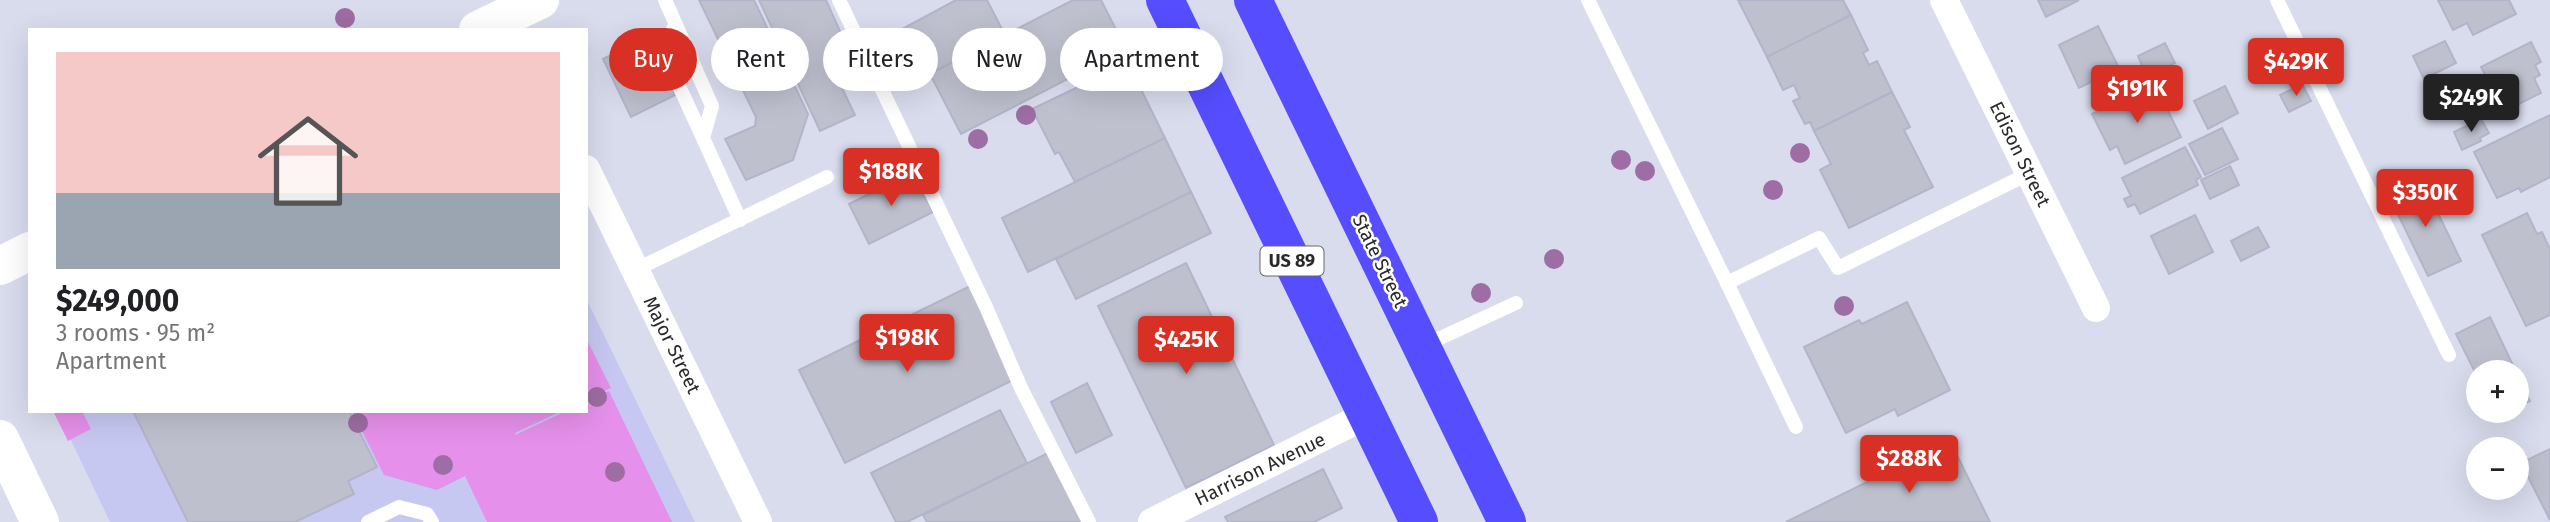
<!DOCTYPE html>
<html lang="en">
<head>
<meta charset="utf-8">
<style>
	body { margin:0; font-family:"Fira Sans",sans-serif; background:#f6f6f6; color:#202124; height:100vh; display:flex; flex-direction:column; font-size:26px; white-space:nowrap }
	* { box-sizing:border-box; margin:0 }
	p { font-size:23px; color:#757577 }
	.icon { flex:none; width:38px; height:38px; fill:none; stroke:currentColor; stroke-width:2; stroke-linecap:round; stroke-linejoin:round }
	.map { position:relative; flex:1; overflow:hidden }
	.side { position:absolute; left:28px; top:28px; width:560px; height:385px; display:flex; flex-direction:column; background:#fff; border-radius:0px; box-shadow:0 7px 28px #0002 }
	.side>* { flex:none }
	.hud { position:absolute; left:609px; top:28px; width:665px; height:63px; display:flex; gap:14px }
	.controls { position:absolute; left:2466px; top:360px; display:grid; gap:14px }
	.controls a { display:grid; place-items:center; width:63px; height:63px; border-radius:50%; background:#fff; box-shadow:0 7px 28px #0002; font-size:35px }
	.price { position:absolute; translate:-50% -60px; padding:0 16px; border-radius:7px; background:#d93025; color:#fff; font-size:23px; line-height:46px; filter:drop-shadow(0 2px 4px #0008) }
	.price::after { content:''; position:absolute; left:50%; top:42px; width:21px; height:16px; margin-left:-10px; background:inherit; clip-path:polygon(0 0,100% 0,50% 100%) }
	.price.on { background:#222; color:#fff }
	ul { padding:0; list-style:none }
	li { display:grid; align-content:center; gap:14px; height:371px; padding:0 28px }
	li+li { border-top:2px solid #e0e0e0 }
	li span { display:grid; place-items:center; height:217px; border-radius:0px; color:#555 }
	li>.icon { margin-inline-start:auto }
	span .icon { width:126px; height:126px; fill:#fffc; stroke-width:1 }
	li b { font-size:30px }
	.chip { padding:0 24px; border-radius:32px; background:#fff; box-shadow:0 7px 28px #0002; font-size:24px; line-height:63px }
	.chip.on { background:#d93025; color:#fff }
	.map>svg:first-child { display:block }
	.education { fill:#c7c8f1 }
	.green { fill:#e590ea }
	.building { fill:#bec0ce; stroke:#b3b4c9; stroke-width:2 }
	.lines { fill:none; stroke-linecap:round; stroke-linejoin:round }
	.lane { stroke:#fff; stroke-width:14 }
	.street { stroke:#fff; stroke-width:28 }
	.secondary { stroke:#fff; stroke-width:38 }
	.primary { stroke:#564dff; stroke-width:38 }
	.tree { fill:#9e6da3 }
	.labels { text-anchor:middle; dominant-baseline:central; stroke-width:5; stroke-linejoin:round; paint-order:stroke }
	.shield { fill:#fff; stroke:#696969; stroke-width:2 }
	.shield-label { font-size:18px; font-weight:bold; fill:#292929 }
	.street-label { font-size:19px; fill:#292929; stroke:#fff }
</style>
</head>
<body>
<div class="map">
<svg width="2550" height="522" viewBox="0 0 2550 522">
	<rect width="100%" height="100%" fill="#d9dced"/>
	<!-- education -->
	<path class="education" d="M586 298 695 522H110L57 411H586Z"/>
	<!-- green -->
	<g class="green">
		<path d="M586 338 611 388 586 400Z"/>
		<path d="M609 391 672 522H487L465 476 437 490 384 475 352 411H562L515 433V435L566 411H586V402Z"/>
		<path d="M53 411H82L91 429 68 441Z"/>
	</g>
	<!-- building -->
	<g class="building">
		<path d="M699 0H754L808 114 793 160 746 180 725 139 755 126 756 117Z"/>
		<path d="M759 0H826L849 51 829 61 855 115 820 131Z"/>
		<path d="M956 0H987L1005 35 901 89 878 42Z"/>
		<path d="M1073 0H1101L1126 49 961 134 930 74Z"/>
		<path d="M1738 0H1843L1851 15 1767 57Z"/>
		<path d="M2038 0H2079L2046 17Z"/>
		<path d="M2438 0H2509L2516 14 2473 35 2467 23 2453 30Z"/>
		<path d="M1851 15 1868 50 1863 53 1869 65 1877 61 1892 92 1814 131 1810 122 1805 124 1793 101 1800 98 1794 85 1783 90 1767 57Z"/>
		<path d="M2098 26 2119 68 2079 88 2059 45Z"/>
		<path d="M647 37 675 95 631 117 603 59Z"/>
		<path d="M2445 41 2456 63 2424 79 2413 56Z"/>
		<path d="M2531 42 2541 62 2535 65 2540 75 2534 78 2541 93 2503 112 2493 92 2488 94 2484 87 2490 84 2481 67Z"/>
		<path d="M2165 43 2175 63 2147 77 2138 56Z"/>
		<path d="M1128 63 1165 138 1075 182 1059 152 1055 154 1032 109Z"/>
		<path d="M2302 84 2311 101 2289 112 2280 95Z"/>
		<path d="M2155 85 2181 137 2125 164 2117 146 2110 150 2092 114Z"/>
		<path d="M2225 86 2238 113 2208 129 2194 101Z"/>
		<path d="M1892 92 1910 127 1904 130 1933 187 1849 228 1820 170 1831 164 1814 131Z"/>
		<path d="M2550 115V177L2521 192 2519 188 2497 198 2474 152Z"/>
		<path d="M2481 119 2489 133 2480 138 2481 141 2462 150 2454 132Z"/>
		<path d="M2222 128 2238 159 2205 175 2189 144Z"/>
		<path d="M1165 138 1191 192 1028 272 1002 218Z"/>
		<path d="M2185 147 2201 177 2196 180 2198 185 2140 214 2135 204 2128 207 2124 199 2131 196 2122 178Z"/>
		<path d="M2230 166 2239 185 2210 199 2201 180Z"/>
		<path d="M913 172 933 212 869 244 849 204Z"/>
		<path d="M2423 182 2461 261 2428 276 2390 198Z"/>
		<path d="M1191 192 1211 233 1076 299 1056 259Z"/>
		<path d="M2527 213 2537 234 2542 232 2550 249V315L2526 326 2482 235Z"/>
		<path d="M2195 215 2213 252 2169 274 2151 236Z"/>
		<path d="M2258 227 2269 247 2241 261 2231 241Z"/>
		<path d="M1186 263 1274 445 1186 488 1098 306Z"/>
		<path d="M970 286 1015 379 845 463 799 370Z"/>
		<path d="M1907 302 1950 390 1898 416 1895 409 1846 433 1804 347 1859 320 1862 324Z"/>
		<path d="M2490 317 2530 401 2516 408V373H2478V378L2456 334Z"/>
		<path d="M1087 383 1112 435 1076 453 1051 402Z"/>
		<path d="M1000 410 1027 463 907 522H896L871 473Z"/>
		<path d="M133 411H349L377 467 348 481 354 494 295 522H188Z"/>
		<path d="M2494 411H2510L2497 417Z"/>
		<path d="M1950 441 1990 522H1786Z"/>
		<path d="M2550 449V520L2521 463Z"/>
		<path d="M1050 452 1085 522H927L923 515Z"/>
		<path d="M1323 469 1342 508 1314 522H1228L1225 517Z"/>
	</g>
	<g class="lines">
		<!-- lane -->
		<g class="lane">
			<path d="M665 0 712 106 703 138 740 220"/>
			<path d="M839 0 986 307 1021 388 1089 522"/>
			<path d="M1588 0 1727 283 1819 238 1838 268 2030 173"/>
			<path d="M2277 0 2449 355"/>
			<path d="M676 24 662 49 703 138"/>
			<path d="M635 270 827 177"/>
			<path d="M1727 283 1796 427"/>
			<path d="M1423 346 1516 303"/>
			<path d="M368 522 399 507 427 514 432 522"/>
		</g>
		<!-- street -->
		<g class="street">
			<path d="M1944 0 2096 308"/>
			<path d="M586 169 758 522"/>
			<path d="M1152 522 1367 415"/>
		</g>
		<!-- secondary -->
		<g class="secondary">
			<path d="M478 30 540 0"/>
			<path d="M0 266 30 251"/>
			<path d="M0 439 40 522"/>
		</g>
		<!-- primary -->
		<g class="primary">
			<path d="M1165 0 1419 522"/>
			<path d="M1253 0 1507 522"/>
		</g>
	</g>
	<!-- trees -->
	<g class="tree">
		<circle cx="345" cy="18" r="10"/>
		<circle cx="1026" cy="115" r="10"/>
		<circle cx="978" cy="139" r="10"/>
		<circle cx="1800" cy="153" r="10"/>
		<circle cx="1621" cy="160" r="10"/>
		<circle cx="1645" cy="171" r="10"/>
		<circle cx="1773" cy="190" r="10"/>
		<circle cx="1554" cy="259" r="10"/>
		<circle cx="1481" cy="293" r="10"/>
		<circle cx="1844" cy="306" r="10"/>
		<circle cx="597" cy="397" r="10"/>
		<circle cx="358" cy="423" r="10"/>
		<circle cx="443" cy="465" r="10"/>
		<circle cx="615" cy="472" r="10"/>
	</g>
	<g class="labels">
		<!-- shield labels -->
		<rect class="shield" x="1260.5" y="246.5" width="63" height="29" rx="5"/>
		<g class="shield-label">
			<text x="1292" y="261">US 89</text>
		</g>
		<!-- street labels -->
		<g class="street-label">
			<text transform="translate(2020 154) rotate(64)">Edison Street</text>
			<text transform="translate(1380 261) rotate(64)">State Street</text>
			<text transform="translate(672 345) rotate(64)">Major Street</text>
			<text transform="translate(1260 469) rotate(-26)">Harrison Avenue</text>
		</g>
	</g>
</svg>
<div class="controls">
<a>+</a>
<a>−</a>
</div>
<b class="price" style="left:2296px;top:98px">$429K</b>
<b class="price" style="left:2137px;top:125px">$191K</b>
<b class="price on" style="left:2471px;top:134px">$249K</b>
<b class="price" style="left:891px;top:208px">$188K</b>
<b class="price" style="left:2425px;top:229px">$350K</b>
<b class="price" style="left:907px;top:374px">$198K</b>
<b class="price" style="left:1186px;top:376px">$425K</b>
<b class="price" style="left:1909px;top:495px">$288K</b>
<div class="hud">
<a class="chip on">Buy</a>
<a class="chip">Rent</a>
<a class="chip">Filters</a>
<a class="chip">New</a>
<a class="chip">Apartment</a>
</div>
<section class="side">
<ul>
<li><span style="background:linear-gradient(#f6c9c9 65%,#9aa5b1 0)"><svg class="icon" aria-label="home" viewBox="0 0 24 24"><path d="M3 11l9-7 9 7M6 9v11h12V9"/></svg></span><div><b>$249,000</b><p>3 rooms · 95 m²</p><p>Apartment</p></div></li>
</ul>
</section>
</div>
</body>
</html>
